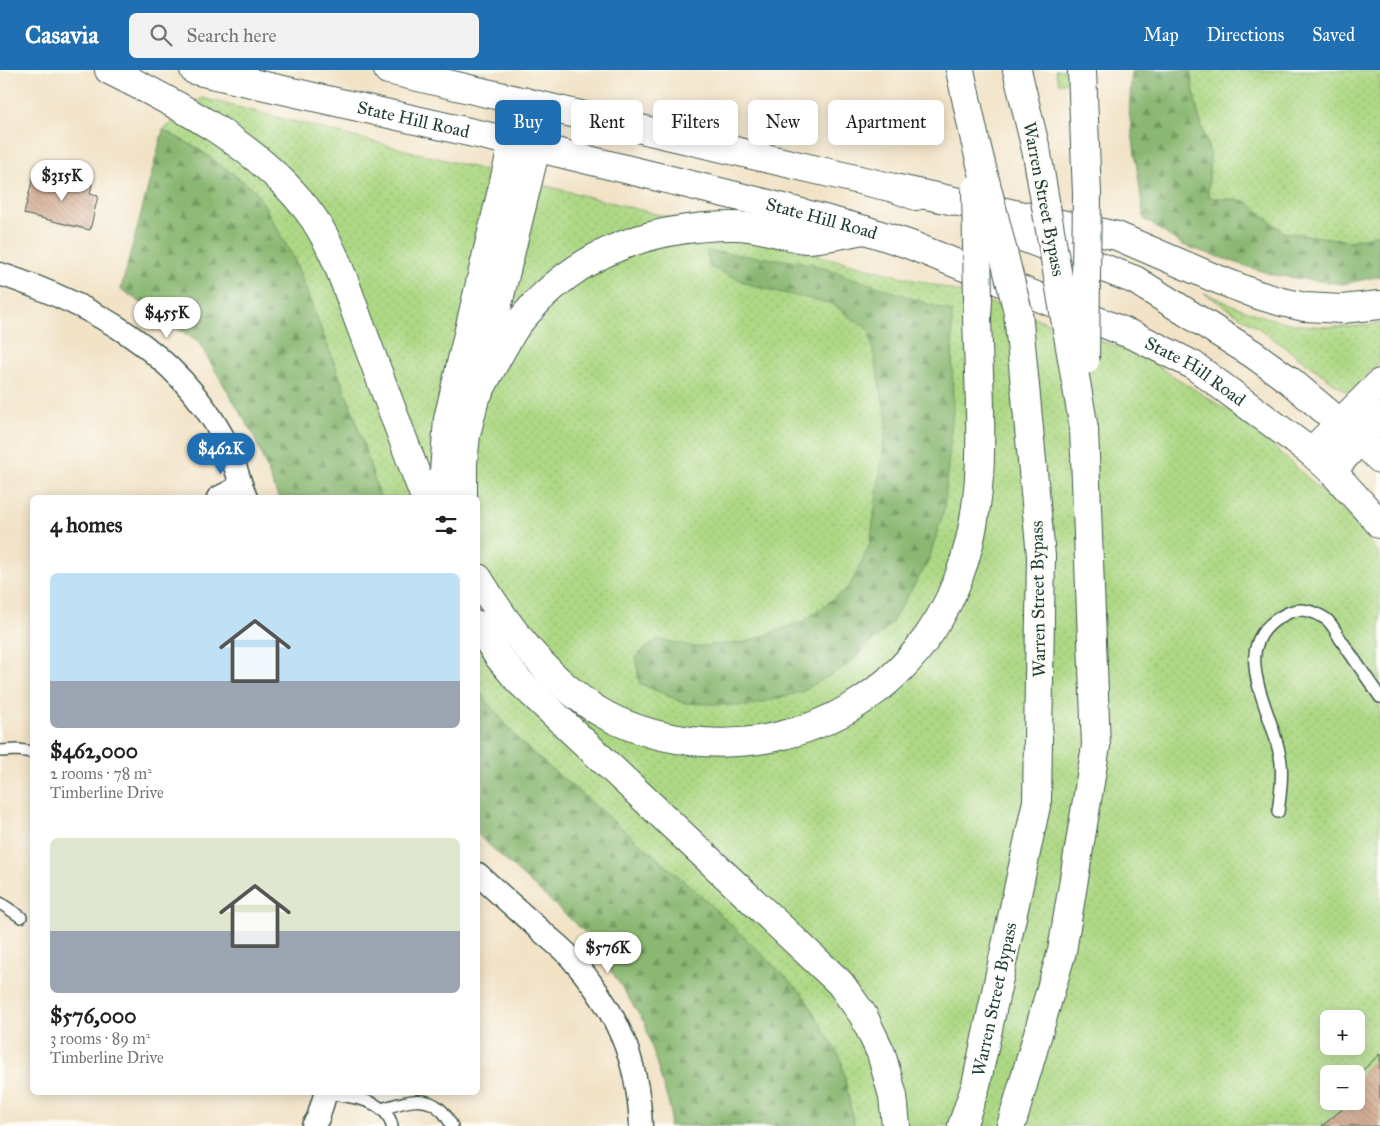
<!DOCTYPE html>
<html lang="en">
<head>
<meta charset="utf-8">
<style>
	body { margin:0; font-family:"IM FELL Great Primer",serif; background:#f2f2f2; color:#202124; height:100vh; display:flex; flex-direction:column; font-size:19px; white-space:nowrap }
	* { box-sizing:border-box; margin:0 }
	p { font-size:16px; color:#757577 }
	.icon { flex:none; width:28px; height:28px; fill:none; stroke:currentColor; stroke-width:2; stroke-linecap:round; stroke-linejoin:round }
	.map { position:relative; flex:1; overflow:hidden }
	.details { position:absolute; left:30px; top:425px; width:450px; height:600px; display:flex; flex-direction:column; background:#fff; border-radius:8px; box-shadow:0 2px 12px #0003 }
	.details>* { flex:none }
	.banner { position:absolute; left:495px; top:30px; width:475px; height:45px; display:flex; gap:10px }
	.fabs { position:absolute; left:1320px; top:940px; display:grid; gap:10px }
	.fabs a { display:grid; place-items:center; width:45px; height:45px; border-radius:8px; background:#fff; box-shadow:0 2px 12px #0003; font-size:25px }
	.price { position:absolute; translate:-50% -42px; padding:0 11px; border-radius:18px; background:#fff; color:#222; font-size:16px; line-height:32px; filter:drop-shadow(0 1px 2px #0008) }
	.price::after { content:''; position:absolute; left:50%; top:30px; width:15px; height:11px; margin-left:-8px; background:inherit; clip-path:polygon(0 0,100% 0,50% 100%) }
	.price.selected { background:#1f6fb2; color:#fff }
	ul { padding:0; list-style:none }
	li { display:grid; align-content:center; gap:10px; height:265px; padding:0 20px }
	li span { display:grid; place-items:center; height:155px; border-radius:8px; color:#555 }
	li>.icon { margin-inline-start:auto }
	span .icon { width:90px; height:90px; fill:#fffc; stroke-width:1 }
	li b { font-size:21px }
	h2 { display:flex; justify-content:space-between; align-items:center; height:60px; padding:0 20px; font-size:21px }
	.tag { padding:0 18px; border-radius:8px; background:#fff; box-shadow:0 2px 12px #0003; font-size:18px; line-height:45px }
	.tag.selected { background:#1f6fb2; color:#fff }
	header { display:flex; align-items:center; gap:30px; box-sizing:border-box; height:70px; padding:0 25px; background:#1f6fb2; color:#fff }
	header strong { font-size:24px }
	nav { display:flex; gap:28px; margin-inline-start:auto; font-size:18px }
	.search { width:350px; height:45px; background:#f2f2f2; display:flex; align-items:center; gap:12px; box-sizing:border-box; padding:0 18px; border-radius:8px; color:#757577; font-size:19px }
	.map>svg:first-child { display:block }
	.grass { fill:url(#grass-dots); stroke:#668a5c; fill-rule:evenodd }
	.forest { fill:url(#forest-firs); stroke:#547a53 }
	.building { fill:url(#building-back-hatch) }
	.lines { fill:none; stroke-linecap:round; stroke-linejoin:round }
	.service-casing { stroke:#3f564a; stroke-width:14 }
	.minor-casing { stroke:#3f564a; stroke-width:25 }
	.primary-casing { stroke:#3f564a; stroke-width:30 }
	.motorway-casing { stroke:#3f564a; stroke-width:30 }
	.service { stroke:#fff; stroke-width:11 }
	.minor { stroke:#fff; stroke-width:22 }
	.primary { stroke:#fff; stroke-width:28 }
	.motorway { stroke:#fff; stroke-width:28 }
	.motorway-bridge-casing { stroke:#3f564a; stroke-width:30; stroke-linecap:butt }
	.motorway-bridge { stroke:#fff; stroke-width:28 }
	.labels { text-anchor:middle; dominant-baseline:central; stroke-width:5; stroke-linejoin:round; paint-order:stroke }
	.street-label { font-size:18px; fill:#1f3d34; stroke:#fdfcf7 }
</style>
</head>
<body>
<header>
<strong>Casavia</strong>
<div class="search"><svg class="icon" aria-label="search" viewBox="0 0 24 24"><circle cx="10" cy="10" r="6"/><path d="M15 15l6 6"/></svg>Search here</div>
<nav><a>Map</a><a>Directions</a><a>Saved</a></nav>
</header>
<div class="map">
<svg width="1380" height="1056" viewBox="0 0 1380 1056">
	<defs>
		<pattern id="grass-dots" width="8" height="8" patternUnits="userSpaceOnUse" patternTransform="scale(1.25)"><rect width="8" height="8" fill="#add884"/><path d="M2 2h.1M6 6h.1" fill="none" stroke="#94ba73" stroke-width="1.8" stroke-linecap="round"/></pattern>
		<pattern id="forest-firs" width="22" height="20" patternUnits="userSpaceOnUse" patternTransform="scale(1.25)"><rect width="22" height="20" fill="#8ab872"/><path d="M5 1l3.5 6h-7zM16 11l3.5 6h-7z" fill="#70975e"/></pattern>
		<pattern id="building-back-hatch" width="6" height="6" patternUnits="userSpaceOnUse" patternTransform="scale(1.25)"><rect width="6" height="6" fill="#cfa083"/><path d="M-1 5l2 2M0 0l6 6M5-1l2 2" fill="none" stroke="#a7846c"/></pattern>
	</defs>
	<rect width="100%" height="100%" fill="#fdfcf7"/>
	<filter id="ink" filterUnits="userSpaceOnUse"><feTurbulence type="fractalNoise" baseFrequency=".02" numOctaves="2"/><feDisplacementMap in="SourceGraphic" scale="10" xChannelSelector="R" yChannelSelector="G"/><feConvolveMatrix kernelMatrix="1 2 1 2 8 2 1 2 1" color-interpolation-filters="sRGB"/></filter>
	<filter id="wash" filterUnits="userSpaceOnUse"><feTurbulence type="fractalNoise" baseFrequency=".0096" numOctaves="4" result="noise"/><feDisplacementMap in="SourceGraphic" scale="20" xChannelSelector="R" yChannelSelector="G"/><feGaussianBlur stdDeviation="1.12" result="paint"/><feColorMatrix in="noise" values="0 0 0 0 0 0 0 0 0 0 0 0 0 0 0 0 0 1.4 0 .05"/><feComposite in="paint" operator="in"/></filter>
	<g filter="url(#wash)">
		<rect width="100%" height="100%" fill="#f2e3c7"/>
		<!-- grass -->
		<g class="grass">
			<path d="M1055 0H1070V11L1059 14Z"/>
			<path d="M1190 0H1380V164L1351 171 1283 162 1246 131 1208 127 1210 84 1197 40Z"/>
			<path d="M202 28 950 219 1139 284 1250 355 1350 447 1380 485V1056H854L841 989 697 822 522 674 478 621V428L380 427 353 342 294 189 256 121 197 78 163 60ZM1329 949H1356V976H1329ZM1329 1004H1356V1031H1329Z"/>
			<path d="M1204 223C1228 233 1254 245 1280 251 1309 258 1351 259 1380 253V291L1349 324 1260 259Z"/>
		</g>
		<!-- forest -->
		<g class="forest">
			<path d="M1132 0H1190L1197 40 1210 84 1208 127 1246 131 1283 162 1351 171 1380 164V206L1343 214 1273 205 1183 175 1144 149 1129 41Z"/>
			<path d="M163 60 197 78 256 121 294 189 353 342 380 427H278L254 366 199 273 121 219Z"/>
			<path d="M706 181 809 193 952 242 953 342 944 440 928 492 890 555 846 596 801 622 749 636 684 633 639 613 636 586 658 569 695 577 746 572 804 551 849 517 870 474 887 351 869 260 832 234 756 217 710 197Z"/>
			<path d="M478 621 522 674 697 822 802 923 841 989 854 1056H669L671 1042 645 954 590 867 478 765Z"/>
		</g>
		<g id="blocks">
			<!-- building -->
			<g class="building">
				<path d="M33 107 65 115 67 108 92 114 90 124 98 126 90 160 24 144Z"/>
				<path d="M1380 984V1056H1322L1352 1031H1356L1357 1015 1363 1000Z"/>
			</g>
		</g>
	</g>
	<g filter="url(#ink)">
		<use href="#blocks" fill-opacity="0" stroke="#3f564a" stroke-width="1"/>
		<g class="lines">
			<!-- service casing -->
			<g class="service-casing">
				<g id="service">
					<path d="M0 681 18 680 32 682"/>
					<path d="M1278 742C1280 726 1283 709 1281 693 1276 641 1219 573 1290 542 1301 537 1316 542 1326 549 1332 553 1337 564 1341 570 1354 589 1367 608 1380 627"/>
					<path d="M0 833 21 847"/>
					<path d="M326 1023C348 1027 386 1028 392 1056"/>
					<path d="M382 1039C401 1033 424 1023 441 1040 446 1044 449 1051 452 1056"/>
				</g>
			</g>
			<!-- minor casing -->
			<g class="minor-casing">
				<g id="minor">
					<path d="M0 204C91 234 175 279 223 367 233 385 238 408 246 428"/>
					<path d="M218 428 241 416"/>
					<path d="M478 804C498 823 519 841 540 860 550 869 562 878 571 888 616 939 638 988 641 1056"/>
					<path d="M313 1056 318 1048 326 1022"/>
				</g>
			</g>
			<!-- primary casing -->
			<g class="primary-casing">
				<g id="primary">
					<path id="s1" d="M194 0 535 77 761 132 865 160 908 174 1137 267 1193 295 1311 382 1332 401 1380 454"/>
					<path d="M388 0 894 118 916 126"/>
					<path d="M977 150 1135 210 1253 284 1289 310 1359 369 1380 389"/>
				</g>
			</g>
			<!-- motorway casing -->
			<g class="motorway-casing">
				<g id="motorway">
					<path d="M109 0C181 36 255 74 306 138 333 172 346 217 361 257 382 314 404 371 425 428"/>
					<path d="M960 0 975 70"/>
					<path d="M1017 0 1037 84"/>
					<path d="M1082 0 1087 124"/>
					<path d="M894 118 1117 166 1212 207 1258 225 1282 232 1305 237 1342 239 1380 235"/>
					<path d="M474 331C487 308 499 283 513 261 520 249 531 239 540 229 593 176 661 156 734 156 759 156 781 165 805 169 817 170 851 162 865 160"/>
					<path d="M1311 382 1380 313"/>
					<path d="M1332 401 1380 347"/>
					<path d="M442 428 448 349 523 31"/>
					<path d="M463 428V393L466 365 546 37"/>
					<path d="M478 508C508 558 546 607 595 639 624 657 658 667 691 671 808 684 916 620 958 509 990 428 979 331 977 246L978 229"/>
					<path d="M478 555 498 586 519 611 840 913 863 945 881 983 893 1026 896 1056"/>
					<path id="s2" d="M962 1056 976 1015 1037 731 1041 486 1018 242"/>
					<path d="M1011 1056 1062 881 1096 676 1084 359"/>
				</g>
			</g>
			<!-- service -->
			<use href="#service" class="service"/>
			<!-- minor -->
			<use href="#minor" class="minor"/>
			<!-- primary -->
			<use href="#primary" class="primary"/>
			<!-- motorway -->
			<use href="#motorway" class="motorway"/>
			<!-- motorway-bridge casing -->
			<g class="motorway-bridge-casing">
				<g id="motorway-bridge">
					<path d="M975 70 1018 242"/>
					<path d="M1037 84 1084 359"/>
					<path d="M976 119 978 229"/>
					<path d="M1085 290 1087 124"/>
				</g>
			</g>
			<!-- motorway-bridge -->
			<use href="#motorway-bridge" class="motorway-bridge"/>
		</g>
	</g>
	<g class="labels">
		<!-- street labels -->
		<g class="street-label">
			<text stroke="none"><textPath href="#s1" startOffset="225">State Hill Road</textPath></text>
			<text transform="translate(1044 129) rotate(79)">Warren Street Bypass</text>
			<text stroke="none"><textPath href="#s1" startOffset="645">State Hill Road</textPath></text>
			<text stroke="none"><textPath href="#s1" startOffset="1050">State Hill Road</textPath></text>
			<text transform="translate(1038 529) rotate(-91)">Warren Street Bypass</text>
			<text stroke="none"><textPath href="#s2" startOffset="131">Warren Street Bypass</textPath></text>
		</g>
	</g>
</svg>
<div class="fabs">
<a>+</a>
<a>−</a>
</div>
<b class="price" style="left:62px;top:132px">$315K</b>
<b class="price" style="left:167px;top:269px">$455K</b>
<b class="price selected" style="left:221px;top:405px">$462K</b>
<b class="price" style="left:608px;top:904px">$576K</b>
<div class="banner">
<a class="tag selected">Buy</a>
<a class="tag">Rent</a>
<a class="tag">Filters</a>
<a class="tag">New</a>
<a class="tag">Apartment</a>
</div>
<section class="details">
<h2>4 homes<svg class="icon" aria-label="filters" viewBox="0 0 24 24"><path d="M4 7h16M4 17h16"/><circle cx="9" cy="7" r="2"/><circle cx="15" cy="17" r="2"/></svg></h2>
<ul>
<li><span style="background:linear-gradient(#bfe0f5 70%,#9aa5b1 0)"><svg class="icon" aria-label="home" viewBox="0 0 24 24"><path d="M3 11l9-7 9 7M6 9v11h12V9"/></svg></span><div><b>$462,000</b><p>2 rooms · 78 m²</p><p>Timberline Drive</p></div></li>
<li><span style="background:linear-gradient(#dfe7d0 60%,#9aa5b1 0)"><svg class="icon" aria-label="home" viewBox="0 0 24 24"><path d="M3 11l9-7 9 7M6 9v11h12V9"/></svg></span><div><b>$576,000</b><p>3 rooms · 89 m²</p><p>Timberline Drive</p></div></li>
</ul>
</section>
</div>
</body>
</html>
